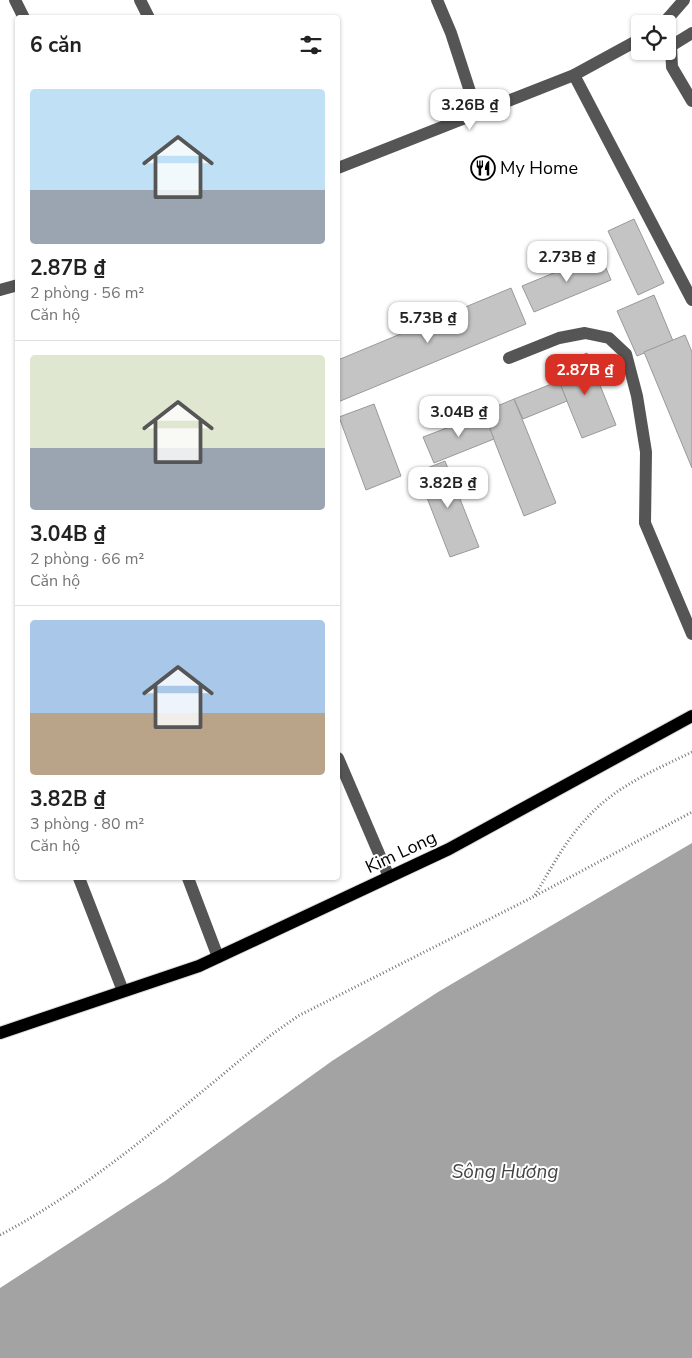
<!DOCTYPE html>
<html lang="vi">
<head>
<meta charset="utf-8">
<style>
	body { margin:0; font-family:"Nunito Sans",sans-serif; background:#f2f2f2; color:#222; height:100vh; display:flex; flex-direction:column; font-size:19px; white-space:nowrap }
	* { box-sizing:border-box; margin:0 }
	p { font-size:16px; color:#767676 }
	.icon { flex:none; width:28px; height:28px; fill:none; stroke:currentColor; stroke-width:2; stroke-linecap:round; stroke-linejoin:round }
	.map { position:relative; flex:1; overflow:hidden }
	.drawer { position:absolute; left:15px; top:15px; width:325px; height:865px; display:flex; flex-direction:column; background:#fff; border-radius:5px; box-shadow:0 1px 4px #0004 }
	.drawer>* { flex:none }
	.controls { position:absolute; left:631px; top:15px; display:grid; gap:10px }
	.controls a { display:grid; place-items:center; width:45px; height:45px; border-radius:5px; background:#fff; box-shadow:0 1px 4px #0004; font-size:25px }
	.price { position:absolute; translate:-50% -42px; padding:0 11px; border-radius:10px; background:#fff; color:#222; font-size:16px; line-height:32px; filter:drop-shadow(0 1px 2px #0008) }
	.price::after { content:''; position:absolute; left:50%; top:30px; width:15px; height:11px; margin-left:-8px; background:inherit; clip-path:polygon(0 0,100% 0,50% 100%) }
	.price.selected { background:#d93025; color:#fff }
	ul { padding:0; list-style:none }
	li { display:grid; align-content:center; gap:10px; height:265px; padding:0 15px }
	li+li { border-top:1px solid #e0e0e0 }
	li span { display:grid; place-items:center; height:155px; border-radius:5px; color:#555 }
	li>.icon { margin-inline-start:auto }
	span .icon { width:90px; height:90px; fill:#fffc; stroke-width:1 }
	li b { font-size:21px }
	h2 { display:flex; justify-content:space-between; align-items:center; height:60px; padding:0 15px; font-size:21px }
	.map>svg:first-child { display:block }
	.water { fill:#a3a3a3 }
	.building { fill:#c4c4c4; stroke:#999 }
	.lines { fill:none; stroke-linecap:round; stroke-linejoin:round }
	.major-casing { stroke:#dbdbdb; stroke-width:14 }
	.path { stroke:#777; stroke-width:3; stroke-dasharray:1 2.5; stroke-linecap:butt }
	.minor { stroke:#555; stroke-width:12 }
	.major { stroke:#000; stroke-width:12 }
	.labels { text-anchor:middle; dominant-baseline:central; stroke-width:4; stroke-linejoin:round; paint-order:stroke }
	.poi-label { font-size:18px; fill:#000; stroke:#fff; text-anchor:start }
	.street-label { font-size:18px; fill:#000; stroke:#fff }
	.water-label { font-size:19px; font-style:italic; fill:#444; stroke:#fff }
</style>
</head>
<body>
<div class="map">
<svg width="692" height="1358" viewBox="0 0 692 1358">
	<rect width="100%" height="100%" fill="#fff"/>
	<!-- water -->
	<path class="water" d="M692 843V1358H0V1288L165 1181 332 1061 438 992Z"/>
	<!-- building -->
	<g class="building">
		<path d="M634 219 664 283 638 295 608 231Z"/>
		<path d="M600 254 611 280 534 312 522 286Z"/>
		<path d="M511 288 526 324 338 402V360Z"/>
		<path d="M654 295 673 341 637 356 617 311Z"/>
		<path d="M685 335 692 352V468L644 352Z"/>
		<path d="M587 353 616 425 582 438 553 367Z"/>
		<path d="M559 381 567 401 523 419 514 399Z"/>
		<path d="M514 399 556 503 524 516 483 412Z"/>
		<path d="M374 404 401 476 366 490 339 417Z"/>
		<path d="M484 414 494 439 434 463 423 437Z"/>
		<path d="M445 461 479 547 450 557 417 472Z"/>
	</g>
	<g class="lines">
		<!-- major casing -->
		<g class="major-casing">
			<path id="major" d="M0 1033 199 966 449 849 692 716"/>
		</g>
		<!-- path -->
		<g class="path">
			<path d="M535 895C551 869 565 841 586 819 614 787 655 770 692 752"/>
			<path d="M0 1235C99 1183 184 1105 271 1035L298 1016 535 896 692 812"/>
		</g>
		<!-- minor -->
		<g class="minor">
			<path d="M15 0 24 18"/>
			<path d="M140 0 149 18"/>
			<path d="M437 0 451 33 477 113"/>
			<path d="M663 24 684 0"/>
			<path d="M692 33 671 46 672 67 692 101"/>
			<path d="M574 75 692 300"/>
			<path d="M338 168 574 75 640 39"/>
			<path d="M0 290 18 285"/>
			<path d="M509 358 559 338 585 333 609 338 626 354 637 396 646 452 645 523 692 634"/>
			<path d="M338 758 389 877"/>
			<path d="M79 878 123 991"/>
			<path d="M188 878 218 957"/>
		</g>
		<!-- major -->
		<use href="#major" class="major"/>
	</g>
	<!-- icons -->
	<defs>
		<g id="restaurant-ring" transform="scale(1.25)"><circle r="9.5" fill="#fff" stroke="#000" stroke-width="1.5"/><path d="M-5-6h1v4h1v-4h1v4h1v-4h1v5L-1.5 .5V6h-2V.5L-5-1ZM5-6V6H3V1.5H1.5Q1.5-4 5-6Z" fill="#000"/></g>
	</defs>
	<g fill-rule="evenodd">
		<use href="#restaurant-ring" x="483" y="168"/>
	</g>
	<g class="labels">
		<!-- poi labels -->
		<g class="poi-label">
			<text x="500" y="168">My Home</text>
		</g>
		<!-- street labels -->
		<g class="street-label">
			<text transform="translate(401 852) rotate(-25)">Kim Long</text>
		</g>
		<!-- water labels -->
		<g class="water-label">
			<text x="505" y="1172">Sông Hương</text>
		</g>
	</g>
</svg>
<div class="controls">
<a><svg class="icon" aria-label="locate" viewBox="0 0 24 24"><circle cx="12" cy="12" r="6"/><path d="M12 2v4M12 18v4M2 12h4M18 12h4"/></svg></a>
</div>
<b class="price" style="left:470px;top:131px">3.26B ₫</b>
<b class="price" style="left:567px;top:283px">2.73B ₫</b>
<b class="price" style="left:428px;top:344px">5.73B ₫</b>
<b class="price selected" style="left:585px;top:396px">2.87B ₫</b>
<b class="price" style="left:459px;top:438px">3.04B ₫</b>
<b class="price" style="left:448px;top:509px">3.82B ₫</b>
<section class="drawer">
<h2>6 căn<svg class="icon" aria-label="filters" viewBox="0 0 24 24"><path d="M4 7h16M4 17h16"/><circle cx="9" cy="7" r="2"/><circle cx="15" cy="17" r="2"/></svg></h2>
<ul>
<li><span style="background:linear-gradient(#bfe0f5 65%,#9aa5b1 0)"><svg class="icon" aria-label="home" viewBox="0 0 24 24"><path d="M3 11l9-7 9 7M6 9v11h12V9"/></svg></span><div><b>2.87B ₫</b><p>2 phòng · 56 m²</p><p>Căn hộ</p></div></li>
<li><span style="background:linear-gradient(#dfe7d0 60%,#9aa5b1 0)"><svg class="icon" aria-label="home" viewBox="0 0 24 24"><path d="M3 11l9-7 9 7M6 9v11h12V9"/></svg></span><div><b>3.04B ₫</b><p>2 phòng · 66 m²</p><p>Căn hộ</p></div></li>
<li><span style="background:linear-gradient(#a9c7e8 60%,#b9a48a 0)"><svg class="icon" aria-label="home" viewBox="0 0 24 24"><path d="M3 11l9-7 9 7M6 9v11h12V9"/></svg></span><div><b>3.82B ₫</b><p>3 phòng · 80 m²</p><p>Căn hộ</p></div></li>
</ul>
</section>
</div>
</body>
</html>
